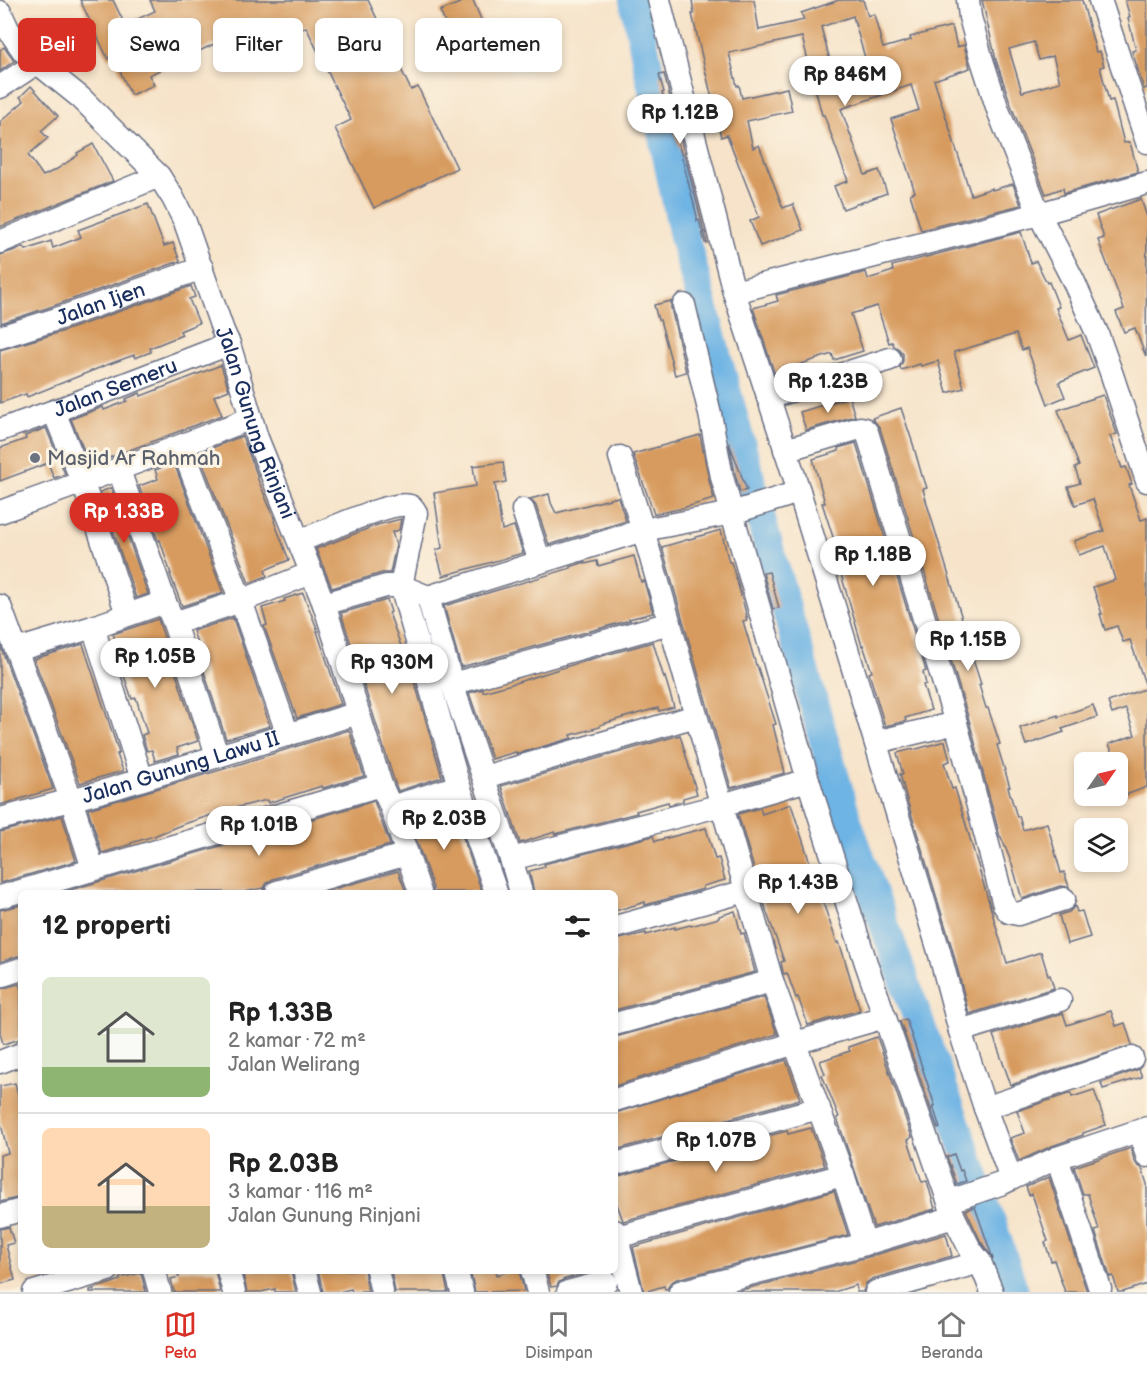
<!DOCTYPE html>
<html lang="id">
<head>
<meta charset="utf-8">
<style>
	body { margin:0; font-family:"Balsamiq Sans",sans-serif; background:#f6f6f6; color:#222; height:100vh; display:flex; flex-direction:column; font-size:22px; white-space:nowrap }
	* { box-sizing:border-box; margin:0 }
	p { font-size:20px; color:#767676 }
	.icon { flex:none; width:33px; height:33px; fill:none; stroke:currentColor; stroke-width:2; stroke-linecap:round; stroke-linejoin:round }
	.map { position:relative; flex:1; overflow:hidden }
	.details { position:absolute; left:18px; top:890px; width:600px; height:384px; display:flex; flex-direction:column; background:#fff; border-radius:9px; box-shadow:0 3px 9px #0003 }
	.details>* { flex:none }
	.hud { position:absolute; left:18px; top:18px; width:600px; height:54px; display:flex; gap:12px }
	.needle { width:39px; rotate:56deg }
	.fabs { position:absolute; left:1074px; top:752px; display:grid; gap:12px }
	.fabs a { display:grid; place-items:center; width:54px; height:54px; border-radius:9px; background:#fff; box-shadow:0 3px 9px #0003; font-size:30px }
	.price { position:absolute; translate:-50% -51px; padding:0 14px; border-radius:21px; background:#fff; color:#222; font-size:20px; line-height:39px; filter:drop-shadow(0 2px 3px #0008) }
	.price::after { content:''; position:absolute; left:50%; top:36px; width:18px; height:14px; margin-left:-9px; background:inherit; clip-path:polygon(0 0,100% 0,50% 100%) }
	.price.current { background:#d93025; color:#fff }
	ul { padding:0; list-style:none }
	li { display:flex; align-items:center; gap:18px; height:150px; padding:0 24px }
	li+li { border-top:2px solid #e0e0e0 }
	li span { display:grid; place-items:center; flex:none; width:168px; height:120px; border-radius:9px; color:#555 }
	li>.icon { margin-inline-start:auto }
	span .icon { width:72px; height:72px; fill:#fffc; stroke-width:1 }
	li b { font-size:26px }
	h2 { display:flex; justify-content:space-between; align-items:center; height:72px; padding:0 24px; font-size:26px }
	.tag { padding:0 21px; border-radius:9px; background:#fff; box-shadow:0 3px 9px #0003; font-size:21px; line-height:54px }
	.tag.current { background:#d93025; color:#fff }
	.tab-bar { display:flex; justify-content:space-around; align-items:center; height:84px; border-top:2px solid #e0e0e0; background:#fff; font-size:16px; color:#767676 }
	.tab-bar a { display:grid; justify-items:center; gap:3px }
	.tab-bar .current { color:#d93025 }
	.map>svg:first-child { display:block }
	.lines { fill:none; stroke-linecap:round; stroke-linejoin:round }
	.river { stroke:#6eb4e4; stroke-width:30 }
	.building { fill:#d79b5e; fill-rule:evenodd }
	.minor-casing { stroke:#686e83; stroke-width:25 }
	.minor { stroke:#fff; stroke-width:22 }
	.worship-dot { fill:#6b7280; stroke:#fcf5e5; stroke-width:2 }
	.labels { text-anchor:middle; dominant-baseline:central; stroke-width:6; stroke-linejoin:round; paint-order:stroke }
	.street-label { font-size:21px; fill:#1b2f5e; stroke:#fcf5e5 }
	.worship-label { font-size:21px; fill:#5b616d; stroke:#fcf5e5; text-anchor:start }
</style>
</head>
<body>
<div class="map">
<svg width="1147" height="1292" viewBox="0 0 1147 1292">
	<rect width="100%" height="100%" fill="#fcf5e5"/>
	<filter id="ink" filterUnits="userSpaceOnUse"><feTurbulence type="fractalNoise" baseFrequency=".0167" numOctaves="2"/><feDisplacementMap in="SourceGraphic" scale="12" xChannelSelector="R" yChannelSelector="G"/><feConvolveMatrix kernelMatrix="1 2 1 2 8 2 1 2 1" color-interpolation-filters="sRGB"/></filter>
	<filter id="wash" filterUnits="userSpaceOnUse"><feTurbulence type="fractalNoise" baseFrequency=".008" numOctaves="4" result="noise"/><feDisplacementMap in="SourceGraphic" scale="24" xChannelSelector="R" yChannelSelector="G"/><feGaussianBlur stdDeviation="1.35" result="paint"/><feColorMatrix in="noise" values="0 0 0 0 0 0 0 0 0 0 0 0 0 0 0 0 0 1.4 0 .05"/><feComposite in="paint" operator="in"/></filter>
	<g filter="url(#wash)">
		<rect width="100%" height="100%" fill="#f6e3c9"/>
		<g class="lines">
			<!-- river -->
			<path class="river" d="M634 0 684 236 770 552 848 824 991 1222 1014 1292"/>
		</g>
		<g id="blocks">
			<!-- building -->
			<g class="building">
				<path d="M80 0H113L125 25 155 11 150 0H368L411 90 418 87 457 168 374 208 335 128 351 120 306 27 225 67 214 44 149 75 154 85 131 95 113 56 108 59Z"/>
				<path d="M467 0H473L487 34 455 47 440 11Z"/>
				<path d="M692 0H754L759 30 804 20 801 13 839 0H863L868 16 874 14 883 48 911 40 910 37 952 26 957 47 964 45 970 68 934 80 971 195 992 188V190L1013 184 1021 205 921 230 910 194 915 192 891 119 919 110 911 85 841 109 865 175 879 170 887 193 843 209 834 186 848 181 824 115H822L802 37 729 53 737 86 739 85 742 98 787 88 792 111 747 121 753 148 759 145 783 208 793 204 803 230 760 246 750 221 759 217 727 135 721 137 692 14H694ZM853 16 869 72 836 83 821 27Z"/>
				<path d="M982 0H1082L1096 52 1100 51 1104 66 1100 67 1109 101 1113 100 1124 143 1130 142 1138 172 1064 193 1063 188 1046 194 1011 105 996 60ZM1034 42 1039 60 1053 56 1060 82 1022 92 1009 49Z"/>
				<path d="M1125 0H1147V88L1144 89 1132 51 1136 50 1128 18 1130 17Z"/>
				<path d="M4 47 14 61 0 71V50Z"/>
				<path d="M664 74 707 243H705L699 220 697 221V216L680 150 662 93 664 92 659 75Z"/>
				<path d="M31 86 58 116 41 131 48 138 28 155 43 176 57 169 78 155 77 153 93 144 113 181 0 227V122L24 101 20 97Z"/>
				<path d="M1141 199 1147 217 1146 357 1135 328 1124 332 1116 312 1124 309 1098 240 1104 238 1096 215Z"/>
				<path d="M148 204 164 246 173 243 180 261 53 306 1 323 0 255 24 247 26 250 51 241 53 248 81 237 78 230Z"/>
				<path d="M1021 232 1031 263 1036 261 1047 283 1049 282 1059 307 1056 308 1069 340 1081 335 1094 368 1059 382 1065 397 1048 404 1027 348 1022 350 1016 334 954 352 964 388 947 393 938 361 921 366 920 364 901 370 900 367 903 361V354L899 349 894 346 892 342 889 343 877 306 851 314 863 351 834 360 832 354 795 366 798 374 777 381 753 308 778 301 776 295 866 272 868 279 893 271 892 266Z"/>
				<path d="M191 286 195 297 189 299 199 323 180 331 182 335 150 348 151 352 135 358 134 355 104 366 27 397 26 394 0 403V350L61 332Z"/>
				<path d="M671 301V308L686 372 675 375 660 320H658L654 305Z"/>
				<path d="M221 365 229 390 214 396 222 415 90 465 71 419 103 407 104 410 127 401 126 399 140 393 141 396Z"/>
				<path d="M1103 395 1117 434 1110 436 1122 468 1126 467 1132 484 1129 485 1141 520 1147 518V684H1145L1130 640 1123 642 1117 626 1105 630 1100 614H1102L1093 587 1115 580 1105 546 1079 555 1074 541 1104 531 1093 499 1075 505 1068 487 1080 483 1075 468 1079 466 1058 410Z"/>
				<path d="M849 397 855 416 806 430 800 412Z"/>
				<path d="M901 408 913 444 922 476H923L927 488 923 489 927 504 964 625 962 626 981 684 979 685 986 708H988L1000 744 997 745 1010 787H1008L1017 817 1019 816 1023 830 1047 823 1061 873 1064 872 1069 887 1060 886 1022 899 1012 864 1001 837H1000L969 720 923 567 880 428 872 418Z"/>
				<path d="M46 428 65 474 54 478 48 463 0 481V448L26 439 25 436Z"/>
				<path d="M700 435 709 480 714 499 679 509 654 514 633 454Z"/>
				<path d="M242 436 258 477H257L275 520 274 521 289 560 265 570 267 576 249 583 199 453Z"/>
				<path d="M729 443 747 490 740 492 735 474Z"/>
				<path d="M856 443 926 671 923 672 926 684 923 685 931 710 905 718 906 721 885 726 869 673 872 672 863 645 862 646 833 547 836 546 822 503H825L813 459 839 451 838 448Z"/>
				<path d="M503 462 506 482 495 484 502 530 514 526 523 553 443 576 436 550 442 548 434 493 476 486 473 466Z"/>
				<path d="M174 463 223 593 182 606 170 574H171L160 540 158 541 139 486 158 479 155 470Z"/>
				<path d="M111 488 148 594 136 598 100 492Z"/>
				<path d="M549 494 551 503 556 513 618 497 626 521 549 545 536 506 530 499Z"/>
				<path d="M401 519 399 530 392 532 396 545 390 573H382L332 588 316 549 377 525Z"/>
				<path d="M721 530 729 562H731L737 581 747 617H746L747 620 743 621 756 665H757L776 724 773 725 785 773 731 788 662 547Z"/>
				<path d="M634 556 641 582 644 581 653 613 629 619 630 620 461 667 444 606 571 568 570 567 585 562V564L597 561 598 566Z"/>
				<path d="M769 572 779 608 773 609 763 573Z"/>
				<path d="M303 593 318 631H317L341 704 297 718 264 626 267 625 262 608 285 601 284 599Z"/>
				<path d="M387 600 391 612 389 613 417 690 442 777 398 791 394 780 341 613Z"/>
				<path d="M233 618 270 726 226 739 197 650 199 649 193 631Z"/>
				<path d="M158 619 198 741 177 748 179 754 155 761 152 750 147 751 142 735 147 733 136 698 132 699 121 667 116 654 120 653 113 634Z"/>
				<path d="M653 642 664 678 665 677 674 707 659 711 658 708 622 718 600 725V727L571 735 572 738 517 754 516 752 492 759 469 693 483 689V692L515 683 584 661Z"/>
				<path d="M83 644 119 753 117 754 123 771 80 783 34 659Z"/>
				<path d="M0 645 53 789 0 805Z"/>
				<path d="M1147 688V787L1123 796 1118 780V762H1116L1109 744 1135 735 1126 709 1112 714 1108 702Z"/>
				<path d="M1093 705 1097 717 1062 729 1064 732 1026 745 1020 728 1058 715V717Z"/>
				<path d="M349 730 364 776 323 788 322 786 268 803 267 800 227 810 181 825 154 836 131 843V844L102 853 88 809 227 768Z"/>
				<path d="M680 735 697 794 683 798V801L669 805 668 802 636 811 637 813 555 834V832L520 843 501 786Z"/>
				<path d="M945 741 950 761 944 763 952 789 955 788 1007 963 1041 952 1048 975H1050L1054 988 969 1014 952 948 908 803 900 774H903L897 753 913 749V750Z"/>
				<path d="M374 801 390 845 273 879 267 883 264 888V892L262 888 245 892H67V891Z"/>
				<path d="M451 803 482 892H433V888L408 816Z"/>
				<path d="M791 804 818 888 837 943 839 942 844 957 860 1010 808 1025 798 997 796 998 787 973 784 974 783 972 781 962 784 961 767 913 738 814 760 808 762 814Z"/>
				<path d="M62 816 76 861 0 883V832Z"/>
				<path d="M706 828 715 859 719 858 725 880 703 886V889L645 905V902L615 911V892H534L529 871 545 867 544 864 653 836 655 841Z"/>
				<path d="M398 871 406 892H323Z"/>
				<path d="M21 905V955L0 962V910Z"/>
				<path d="M1075 906 1077 912 1082 911 1090 937 1067 944 1059 915 1069 912Z"/>
				<path d="M735 911 741 934 744 933 755 972 615 1010V940L646 933V935L675 927V929L690 925 691 926 719 918V916Z"/>
				<path d="M19 984 21 990V1039L3 1044 0 1033V989Z"/>
				<path d="M764 997 777 1034 615 1086V1037Z"/>
				<path d="M1111 1011 1116 1026 1125 1023 1132 1045 1011 1085 993 1035 1063 1013 1067 1025Z"/>
				<path d="M906 1019 935 1106H933L940 1128 938 1129 900 1021Z"/>
				<path d="M877 1037 912 1137 908 1140 922 1182 927 1181 935 1209 874 1227 837 1118 839 1117 822 1075 825 1074 820 1061 850 1051 848 1047Z"/>
				<path d="M786 1060 800 1099 615 1150V1113Z"/>
				<path d="M1139 1069 1142 1077 1103 1089 1101 1083Z"/>
				<path d="M15 1083 21 1106V1197L0 1202V1155L8 1153 0 1120V1086Z"/>
				<path d="M1094 1090 1106 1125 1083 1133V1135L1052 1146 1019 1161 1010 1138 1025 1133 1017 1111 1071 1093 1072 1097Z"/>
				<path d="M811 1128 825 1166 623 1221 615 1198V1177L787 1131 788 1134Z"/>
				<path d="M1131 1148 1134 1160 1137 1165 1142 1168 1147 1184V1284L1123 1292H1118L1113 1276 1110 1277 1095 1231 1099 1230 1088 1194H1083L1074 1167Z"/>
				<path d="M954 1154 960 1171 962 1170 966 1181 957 1184 947 1157Z"/>
				<path d="M1049 1177 1087 1292H1065L1054 1260 1051 1261 1045 1242 1048 1241 1032 1194 1029 1195 1026 1187Z"/>
				<path d="M834 1191 848 1235 677 1279 670 1283 667 1289H665L664 1286 644 1292 633 1247Z"/>
				<path d="M975 1207 993 1259 981 1242 966 1210Z"/>
				<path d="M9 1227 14 1243 6 1245 15 1280 0 1284V1229Z"/>
				<path d="M946 1234 952 1256 872 1279 866 1283 863 1292H857L856 1285 834 1292H734L868 1257Z"/>
				<path d="M177 1270H215L220 1292H174L171 1279 179 1277Z"/>
				<path d="M242 1270H291L296 1292H275V1289L261 1292H247Z"/>
				<path d="M318 1270H364L368 1292H352L351 1289 339 1292H323Z"/>
				<path d="M391 1270H443L448 1292H395Z"/>
				<path d="M470 1270H496L497 1275 513 1270H519L524 1291 475 1292Z"/>
				<path d="M546 1270H595V1271L565 1279 559 1282 557 1286 551 1287Z"/>
				<path d="M141 1273 146 1292H90V1290L112 1283 120 1280V1278Z"/>
			</g>
		</g>
	</g>
	<g filter="url(#ink)">
		<use href="#blocks" fill-opacity="0" stroke="#686e83" stroke-width="1.5"/>
		<g class="lines">
			<!-- minor casing -->
			<g class="minor-casing">
				<g id="minor">
					<path d="M659 0 734 292 799 491 939 951 960 1031 985 1108 1011 1179 1057 1158 1147 1128"/>
					<path d="M968 0 970 17 981 57 998 110 1039 214 1073 280 1097 333 1112 375 1147 481"/>
					<path d="M1100 0 1147 142"/>
					<path id="s1" d="M0 12 8 29 24 52 81 98 159 176 173 198 185 222 223 331 229 344 257 438 324 604 381 785 391 807 420 892"/>
					<path d="M0 87 38 62"/>
					<path d="M0 242 159 176"/>
					<path d="M734 292 1039 214 1147 183"/>
					<path id="s2" d="M0 337 57 319 202 268"/>
					<path d="M768 398 890 359"/>
					<path d="M54 412 83 483 127 614"/>
					<path id="s3" d="M0 430 68 406 229 344"/>
					<path d="M182 447 241 601 288 735"/>
					<path d="M785 450 860 428 864 429 867 432 956 723 1004 905 1009 912 1018 914 1064 899"/>
					<path d="M620 457 643 530 772 981 843 1175 865 1244"/>
					<path d="M119 470 165 602 174 623 217 755"/>
					<path d="M799 491 786 496 732 513 808 780 866 963 954 1217 970 1249 980 1262 992 1292"/>
					<path d="M523 510 540 562"/>
					<path d="M0 512C84 482 168 452 251 418"/>
					<path d="M300 541C319 534 393 499 410 506 414 508 414 509 416 513L401 586 459 786 496 892"/>
					<path d="M428 597 452 684 511 859 521 892"/>
					<path d="M324 604 386 586H401L428 597 643 530 732 513 722 477 710 414 684 305"/>
					<path d="M0 606 71 799 93 869"/>
					<path d="M174 623 241 601 311 573"/>
					<path d="M93 627 142 779"/>
					<path d="M17 650 93 627 165 602"/>
					<path d="M452 684 670 623"/>
					<path d="M876 742 956 723"/>
					<path d="M484 777 696 716"/>
					<path d="M391 807 459 786"/>
					<path id="s4" d="M0 819 111 789 358 713"/>
					<path d="M511 859 722 805 808 780"/>
					<path d="M277 892 407 854"/>
					<path d="M0 897 381 785"/>
					<path d="M615 927 746 891"/>
					<path d="M0 976 21 969"/>
					<path d="M615 1024 772 981"/>
					<path d="M960 1031 1060 1000"/>
					<path d="M0 1062 21 1054"/>
					<path d="M615 1100 795 1043 885 1017"/>
					<path d="M985 1108 1132 1058"/>
					<path d="M1140 1131 1147 1156"/>
					<path d="M1057 1158 1100 1289"/>
					<path d="M615 1164 819 1108"/>
					<path d="M950 1201 1003 1183 1011 1179"/>
					<path d="M0 1216 21 1210"/>
					<path d="M615 1231 631 1292"/>
					<path d="M617 1237 843 1175"/>
					<path d="M154 1270 160 1292"/>
					<path d="M228 1270 234 1292"/>
					<path d="M304 1270 310 1292"/>
					<path d="M377 1270 382 1292"/>
					<path d="M456 1270 462 1292"/>
					<path d="M532 1270 538 1292"/>
					<path d="M34 1292 108 1270"/>
					<path d="M568 1292 606 1282"/>
					<path d="M680 1292 865 1244 954 1217"/>
					<path d="M876 1292 980 1262"/>
				</g>
			</g>
			<!-- minor -->
			<use href="#minor" class="minor"/>
		</g>
	</g>
	<!-- markers -->
	<circle class="worship-dot" cx="35" cy="458" r="6"/>
	<g class="labels">
		<!-- street labels -->
		<g class="street-label">
			<text stroke="none"><textPath href="#s2" startOffset="106">Jalan Ijen</textPath></text>
			<text stroke="none"><textPath href="#s3" startOffset="123">Jalan Semeru</textPath></text>
			<text stroke="none"><textPath href="#s1" startOffset="496">Jalan Gunung Rinjani</textPath></text>
			<text stroke="none"><textPath href="#s4" startOffset="188">Jalan Gunung Lawu II</textPath></text>
		</g>
		<!-- worship labels -->
		<g class="worship-label">
			<text x="47" y="458">Masjid Ar Rahmah</text>
		</g>
	</g>
</svg>
<div class="fabs">
<a><svg class="needle" viewBox="-14 -14 28 28"><path d="M0-13l5 13h-10z" fill="#e53935"/><path d="M0 13l5-13h-10z" fill="#767676"/></svg></a>
<a><svg class="icon" aria-label="layers" viewBox="0 0 24 24"><path d="M12 4l9 5-9 5-9-5zM3 14l9 5 9-5"/></svg></a>
</div>
<b class="price" style="left:845px;top:107px">Rp 846M</b>
<b class="price" style="left:680px;top:145px">Rp 1.12B</b>
<b class="price" style="left:828px;top:414px">Rp 1.23B</b>
<b class="price current" style="left:124px;top:544px">Rp 1.33B</b>
<b class="price" style="left:873px;top:587px">Rp 1.18B</b>
<b class="price" style="left:968px;top:672px">Rp 1.15B</b>
<b class="price" style="left:155px;top:689px">Rp 1.05B</b>
<b class="price" style="left:392px;top:695px">Rp 930M</b>
<b class="price" style="left:444px;top:851px">Rp 2.03B</b>
<b class="price" style="left:259px;top:857px">Rp 1.01B</b>
<b class="price" style="left:798px;top:915px">Rp 1.43B</b>
<b class="price" style="left:716px;top:1173px">Rp 1.07B</b>
<div class="hud">
<a class="tag current">Beli</a>
<a class="tag">Sewa</a>
<a class="tag">Filter</a>
<a class="tag">Baru</a>
<a class="tag">Apartemen</a>
</div>
<section class="details">
<h2>12 properti<svg class="icon" aria-label="filters" viewBox="0 0 24 24"><path d="M4 7h16M4 17h16"/><circle cx="9" cy="7" r="2"/><circle cx="15" cy="17" r="2"/></svg></h2>
<ul>
<li><span style="background:linear-gradient(#dfe7d0 75%,#8fb573 0)"><svg class="icon" aria-label="home" viewBox="0 0 24 24"><path d="M3 11l9-7 9 7M6 9v11h12V9"/></svg></span><div><b>Rp 1.33B</b><p>2 kamar · 72 m²</p><p>Jalan Welirang</p></div></li>
<li><span style="background:linear-gradient(#ffd9b3 65%,#c2b280 0)"><svg class="icon" aria-label="home" viewBox="0 0 24 24"><path d="M3 11l9-7 9 7M6 9v11h12V9"/></svg></span><div><b>Rp 2.03B</b><p>3 kamar · 116 m²</p><p>Jalan Gunung Rinjani</p></div></li>
</ul>
</section>
</div>
<nav class="tab-bar">
<a class="current"><svg class="icon" aria-label="map" viewBox="0 0 24 24"><path d="M3 6l6-2 6 2 6-2v14l-6 2-6-2-6 2zM9 4v14M15 6v14"/></svg>Peta</a>
<a><svg class="icon" aria-label="saved" viewBox="0 0 24 24"><path d="M7 4h10v16l-5-4-5 4z"/></svg>Disimpan</a>
<a><svg class="icon" aria-label="home" viewBox="0 0 24 24"><path d="M3 11l9-7 9 7M6 9v11h12V9"/></svg>Beranda</a>
</nav>
</body>
</html>
